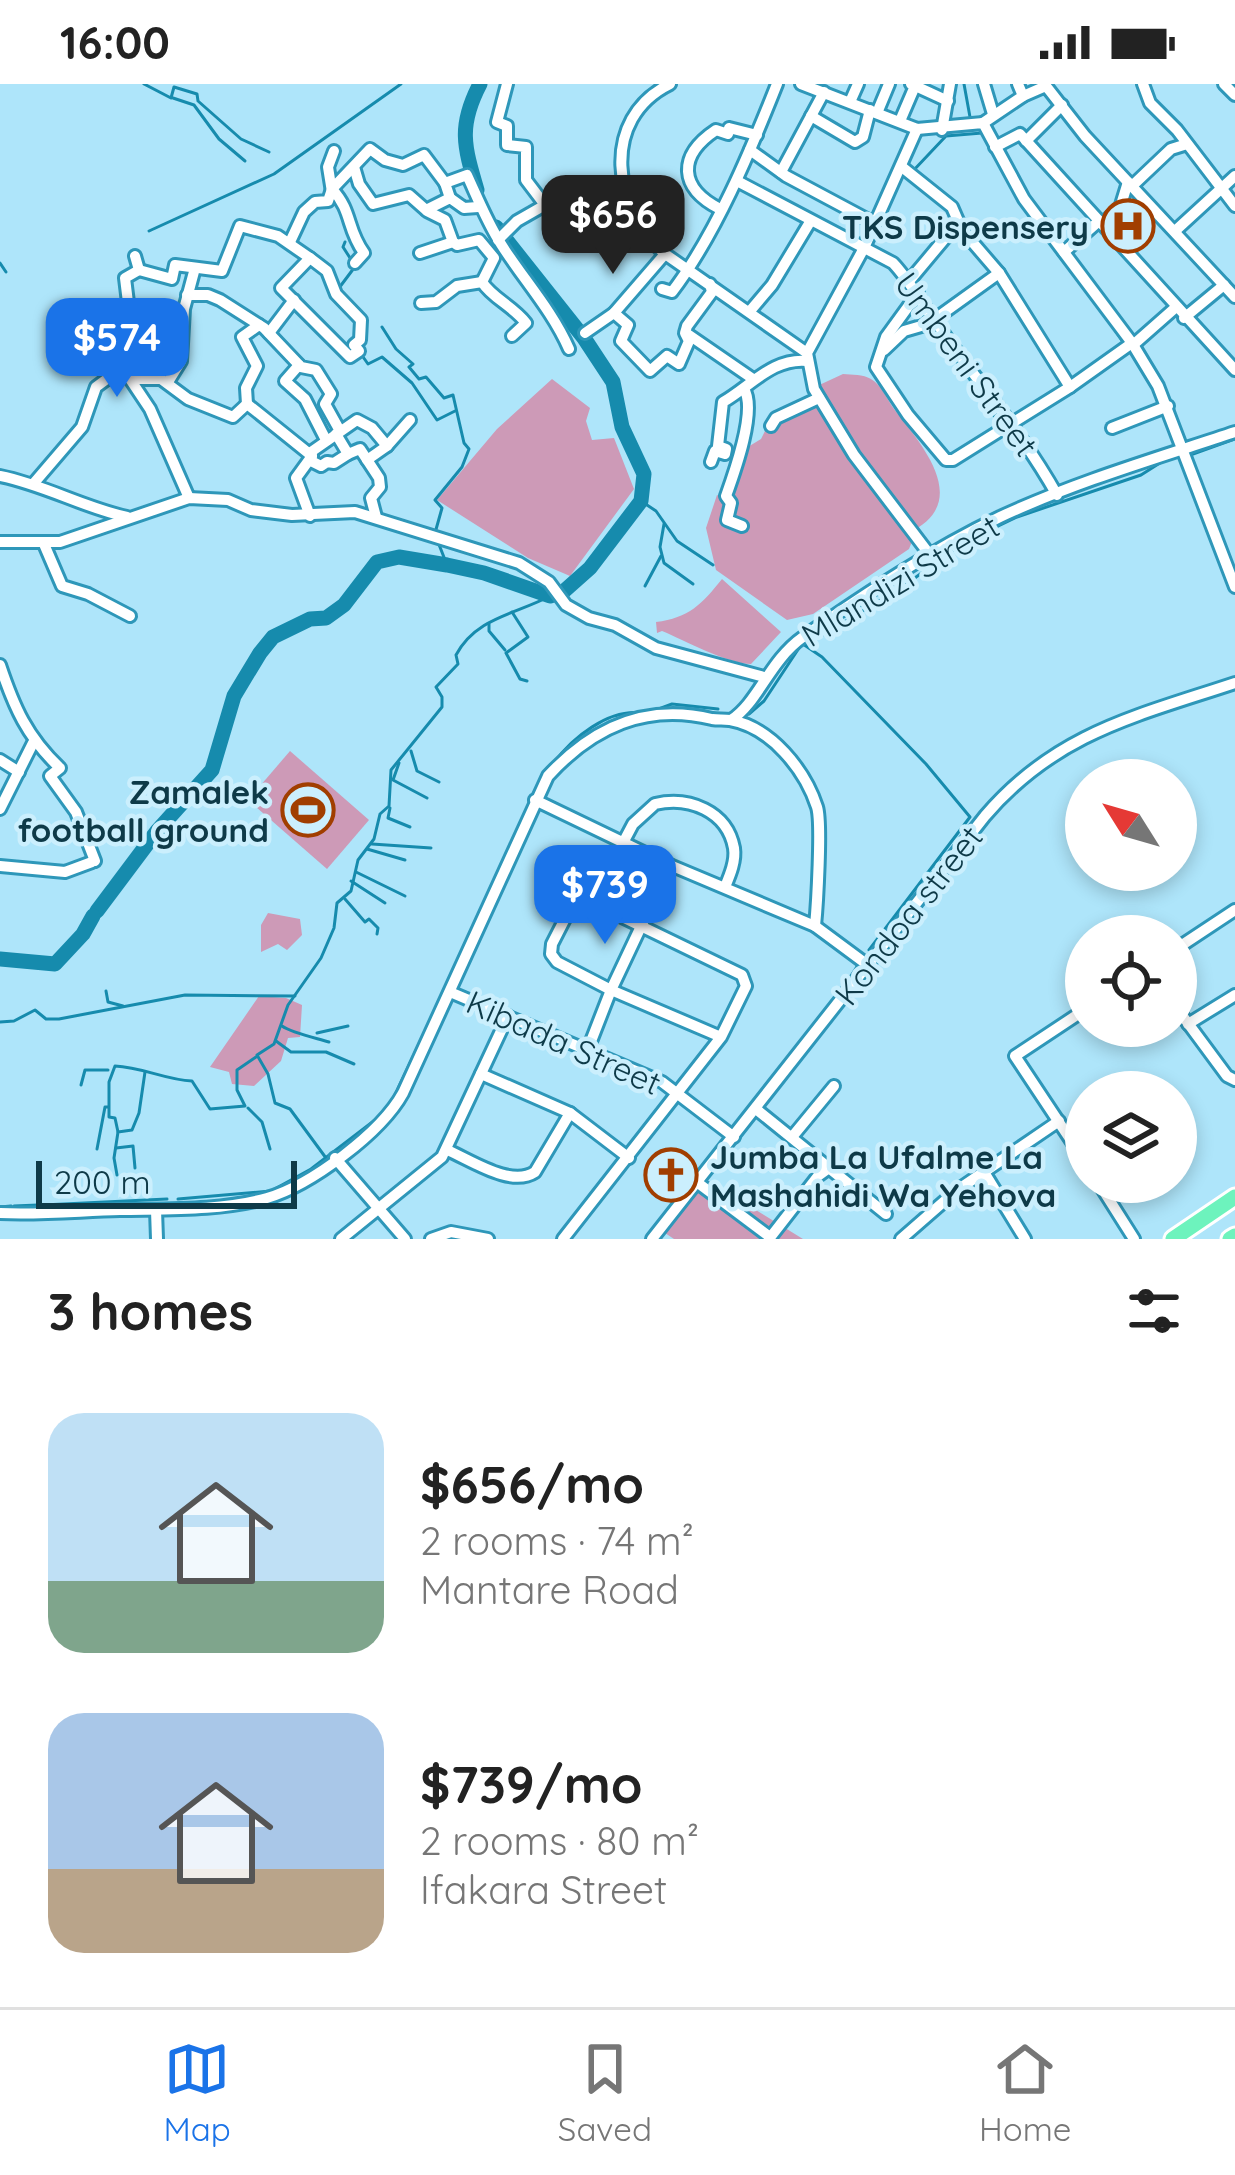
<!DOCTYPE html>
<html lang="en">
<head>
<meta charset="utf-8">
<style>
	body { margin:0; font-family:Quicksand,sans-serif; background:#f2f2f2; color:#222; height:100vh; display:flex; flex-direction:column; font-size:45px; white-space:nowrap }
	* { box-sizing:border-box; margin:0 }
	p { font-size:39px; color:#767676 }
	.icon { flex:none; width:66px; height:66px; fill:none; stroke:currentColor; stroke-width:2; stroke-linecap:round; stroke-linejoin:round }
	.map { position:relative; height:1155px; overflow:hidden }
	.side { display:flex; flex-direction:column; background:#fff; flex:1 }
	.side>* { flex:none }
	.needle { width:78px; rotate:307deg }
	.controls { position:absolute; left:1065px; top:675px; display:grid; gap:24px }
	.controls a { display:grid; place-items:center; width:132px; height:132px; border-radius:50%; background:#fff; box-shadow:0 6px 18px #0003; font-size:60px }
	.scale { position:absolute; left:36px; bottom:30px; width:261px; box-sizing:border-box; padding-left:12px; border:6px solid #0e3a48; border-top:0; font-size:33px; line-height:42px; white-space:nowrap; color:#0e3a48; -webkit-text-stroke:9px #cbeffd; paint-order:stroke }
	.price { position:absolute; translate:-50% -102px; padding:0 27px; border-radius:24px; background:#1a73e8; color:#fff; font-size:39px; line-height:78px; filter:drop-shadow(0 3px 6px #0008) }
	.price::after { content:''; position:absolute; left:50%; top:72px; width:36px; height:27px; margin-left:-18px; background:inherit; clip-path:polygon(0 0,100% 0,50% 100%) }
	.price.on { background:#222; color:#fff }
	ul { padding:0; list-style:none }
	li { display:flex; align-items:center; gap:36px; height:300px; padding:0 48px }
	li span { display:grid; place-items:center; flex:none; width:336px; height:240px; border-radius:36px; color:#555 }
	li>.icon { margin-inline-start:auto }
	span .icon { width:144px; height:144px; fill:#fffc; stroke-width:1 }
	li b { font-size:51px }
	h2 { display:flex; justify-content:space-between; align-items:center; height:144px; padding:0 48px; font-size:51px }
	.status { display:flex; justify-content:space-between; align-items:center; height:84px; padding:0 60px; background:#fff; direction:ltr }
	.status svg { height:33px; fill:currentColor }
	.tab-bar { display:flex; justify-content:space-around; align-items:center; height:168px; border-top:3px solid #e0e0e0; background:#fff; font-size:33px; color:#767676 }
	.tab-bar a { display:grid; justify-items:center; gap:6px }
	.tab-bar .on { color:#1a73e8 }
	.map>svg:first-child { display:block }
	.green { fill:#cd9ab7 }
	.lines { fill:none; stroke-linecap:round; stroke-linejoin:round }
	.stream { stroke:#168bad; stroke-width:3 }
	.river { stroke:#168bad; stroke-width:15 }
	.minor-casing { stroke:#2e97b9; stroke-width:16 }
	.highway-casing { stroke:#fff; stroke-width:21 }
	.minor { stroke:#fff; stroke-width:10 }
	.highway { stroke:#6df3bd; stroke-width:15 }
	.labels { text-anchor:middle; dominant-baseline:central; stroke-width:9; stroke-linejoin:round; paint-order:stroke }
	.poi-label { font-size:33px; font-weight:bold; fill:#0e3a48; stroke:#cbeffd; text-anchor:end }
	.street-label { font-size:33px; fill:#0e3a48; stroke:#cbeffd }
</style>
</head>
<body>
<div class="status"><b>16:00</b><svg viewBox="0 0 49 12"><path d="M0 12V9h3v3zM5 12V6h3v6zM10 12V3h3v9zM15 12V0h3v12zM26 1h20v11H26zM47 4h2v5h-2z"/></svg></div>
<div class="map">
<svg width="1235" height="1155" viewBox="0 0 1235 1155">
	<rect width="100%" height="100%" fill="#aee5fa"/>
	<!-- green -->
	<g class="green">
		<path d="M843 290C852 291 863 290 871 295 882 301 887 316 894 325 923 362 973 419 908 449L913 455 909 465 813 530 787 536 716 486 706 444 717 411 726 416 738 369 761 355 769 339 807 315 815 303Z"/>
		<path d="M552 295 590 324 586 337 592 356 614 354 634 405 570 492 528 474 437 416 497 345Z"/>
		<path d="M722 495 781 548 751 580C728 580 684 556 662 547L657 549 656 538C689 534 702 520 722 495Z"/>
		<path d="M290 667 369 736 327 785 248 716Z"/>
		<path d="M268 829 300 835 302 851 287 866 278 860 261 868V841Z"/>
		<path d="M259 912 286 914 302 921 300 953 288 954 281 977 254 1002 232 1000 229 988 210 983Z"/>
		<path d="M707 1096 803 1155H674L665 1149Z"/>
	</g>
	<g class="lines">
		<!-- stream -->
		<g class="stream">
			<path d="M144 0 171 14 174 3 197 10 198 17 241 55 269 68"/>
			<path d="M964 0 970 33"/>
			<path d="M173 14 194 21 219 55 245 77"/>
			<path d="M992 67 1016 111"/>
			<path d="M912 88 946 52 982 49"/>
			<path d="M149 147 274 90 401 0"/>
			<path d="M1046 153 1062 174"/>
			<path d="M345 158 343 163 352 177"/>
			<path d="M0 179 6 188"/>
			<path d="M339 204 354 184"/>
			<path d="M1107 234 1125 261"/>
			<path d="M382 243 396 265 413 280 409 283 419 295 426 293 444 314 453 311 464 359 469 365 462 383 435 416 442 424 435 449"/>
			<path d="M361 270 368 280 382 273 412 299 437 336 455 327"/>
			<path d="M981 315 999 338"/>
			<path d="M1193 370 1235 355"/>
			<path d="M641 417 656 427 677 457 713 481"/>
			<path d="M664 440 660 463 664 479 693 500"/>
			<path d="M438 458 447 481"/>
			<path d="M645 502 661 472"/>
			<path d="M512 528 528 553 506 569 520 595 527 597"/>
			<path d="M489 540V547L505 566"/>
			<path d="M800 558 822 573 926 680 970 733 869 866"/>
			<path d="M806 561 901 504 963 459 1017 433 1141 391 1163 377"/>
			<path d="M656 626 672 620 718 625"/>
			<path d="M749 630 764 617 801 561"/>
			<path d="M411 667 417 687 439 698"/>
			<path d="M399 679 393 696 427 714"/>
			<path d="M554 679C572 654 608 625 641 629"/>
			<path d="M390 724 388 734 410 743"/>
			<path d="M372 760 431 764"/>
			<path d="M367 765 405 776"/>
			<path d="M356 788 405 812"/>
			<path d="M351 797 385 819"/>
			<path d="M345 815 365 838 369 835 378 844 377 850"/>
			<path d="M459 874 505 774"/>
			<path d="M844 903 858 881"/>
			<path d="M106 907 108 918 123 922"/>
			<path d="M0 938 14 937 35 926 46 935H59L185 911 295 912"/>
			<path d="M282 942C292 949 316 954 329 958"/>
			<path d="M317 949 348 942"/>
			<path d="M276 957 291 968H326L354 980"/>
			<path d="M81 1001 85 986H108"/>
			<path d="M393 1015 430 937"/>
			<path d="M248 1024 262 1038 270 1065"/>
			<path d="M118 1048 115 1034 109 1033V998L115 982C142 983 166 996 192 997L210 1025 245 1022 237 1006V986L256 973"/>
			<path d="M116 1064 133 1062 135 1084"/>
			<path d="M97 1065 105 1023H108"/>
			<path d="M326 1074 290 1025 275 1019 268 990 257 971 274 960 288 921 321 874 334 844 337 819 351 807 358 776 374 755 380 730 389 722 391 686 442 623V613L436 603 458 580 456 571C476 533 517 530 550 512"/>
			<path d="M117 1091 114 1074 118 1048 132 1046 139 1029 145 988"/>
			<path d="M178 1115 271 1107 311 1085 375 1036"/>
			<path d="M43 1121 167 1115"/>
			<path d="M14 1122 38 1121"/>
			<path d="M0 1123 11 1122"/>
		</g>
		<!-- river -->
		<g class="river">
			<path d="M477 106C464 62 458 42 480 0"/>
			<path d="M97 827 157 747 212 686 234 612 260 569 273 553 310 535 326 534 344 521 377 478 399 473 447 481 484 489 550 512 563 508 590 484 641 417 644 390 622 343 613 298 584 254 496 143"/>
			<path d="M0 875 55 880 83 850 93 832"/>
		</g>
		<!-- minor casing -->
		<g class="minor-casing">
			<g id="minor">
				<path d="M507 0 497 38 507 42V61L526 63V96L545 121"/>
				<path d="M670 0C599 35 613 126 665 170L807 269"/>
				<path d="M801 0 917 45 983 39 1024 115 1132 259 1158 302 1235 503"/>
				<path d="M911 0 948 17"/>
				<path d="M984 0 993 30"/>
				<path d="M1143 0 1150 19 1177 46 1235 122"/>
				<path d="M1224 0 1235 11"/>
				<path d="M1023 12 1046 2 1085 52 1235 213"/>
				<path d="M850 18 858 0"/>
				<path d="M877 29 889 0"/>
				<path d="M811 32 855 58 863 53 870 26"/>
				<path d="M900 37 915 2"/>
				<path d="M983 39 1023 12 1018 0"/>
				<path d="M917 45 864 164 807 269 814 305 854 371 930 471"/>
				<path d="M942 46 950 0"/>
				<path d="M1026 57 1062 21"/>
				<path d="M995 63 1020 50 1235 286"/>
				<path d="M750 66 786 92 874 139"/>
				<path d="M354 83 359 100 373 120 409 111 426 126 450 114 464 124 478 123"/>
				<path d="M902 83 952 123 962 146"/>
				<path d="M781 88 824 8"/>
				<path d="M737 97 893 179C911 198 921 219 937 240 977 297 1023 350 1057 411"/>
				<path d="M1132 102 1171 65 1187 60"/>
				<path d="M332 105 370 65 385 76 403 81 424 71 445 99"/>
				<path d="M332 108 328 83 334 67"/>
				<path d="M450 114 445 99 467 91C478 115 487 138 501 160 523 195 552 226 569 265"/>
				<path d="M720 125C679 104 677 72 716 46L728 50 729 44 757 51"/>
				<path d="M427 127 445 136 453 158"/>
				<path d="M1102 140 1120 124 1128 98"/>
				<path d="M1175 147 1235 92"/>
				<path d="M498 156 517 137 545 121 569 148 594 132 620 124 626 115"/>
				<path d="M290 158 304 128 315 118 328 117 332 105C353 128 346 144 364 169L355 179"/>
				<path d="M1064 168 1099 137"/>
				<path d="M420 169 453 158 457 161 479 156 494 174 482 198"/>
				<path d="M135 172 139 186 125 194 131 243H143L152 262 144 295"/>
				<path d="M310 174 327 187 336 210 361 236 360 256 354 261 359 267 350 273 281 204Z"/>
				<path d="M139 186 172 195 175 181 222 187 240 142 278 152 310 174"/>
				<path d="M910 196 946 153 962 146 999 189 1070 303"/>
				<path d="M482 198C492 214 513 222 526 239L512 252"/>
				<path d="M662 205 672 208C716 150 750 68 777 0"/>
				<path d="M918 209 886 253 876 283 908 331 946 376H953L1070 303 1132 259"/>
				<path d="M187 211H208L220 216 264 244 301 283 316 286 331 310 325 320 340 347"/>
				<path d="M421 219 436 218 457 202 482 198"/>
				<path d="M750 227 772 201 810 138"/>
				<path d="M614 229 628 241 621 257 650 287 667 272 679 280 689 257 685 249 687 242 712 208 710 200"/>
				<path d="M1184 234 1224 201"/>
				<path d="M269 249 294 216"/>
				<path d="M585 249 614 229 665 170"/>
				<path d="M689 251 753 295"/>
				<path d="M1133 261 1175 224"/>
				<path d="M884 266 904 247 928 240 999 189"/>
				<path d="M299 281 285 297 305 315 326 356"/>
				<path d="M130 295 150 325 189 414"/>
				<path d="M168 298 181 277 184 225 195 184"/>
				<path d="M247 320 246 304 257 282 242 253 259 241"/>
				<path d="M771 342 776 334 819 314"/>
				<path d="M1112 344 1168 322"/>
				<path d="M336 350 348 370 360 365 379 394 380 403 371 414 376 433"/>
				<path d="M312 372 311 368 357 336 372 344 387 362"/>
				<path d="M367 376 387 362 410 336"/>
				<path d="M311 377 321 382 327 378 334 379 348 370"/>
				<path d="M711 378 715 367 725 370 726 365 718 362 723 318C751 302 773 273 808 277"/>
				<path d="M0 392C45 401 82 423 127 433"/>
				<path d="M34 399 82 343 96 303 119 286 130 295H161L188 315 233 333 247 320 256 327 312 372 296 394 310 432"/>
				<path d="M742 442 727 436 731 419 726 412C735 387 757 326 744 305"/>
				<path d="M0 458H60L189 414 228 416 251 426 292 431 355 428 519 479 549 498 566 521 589 534 615 541 656 564 764 593"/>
				<path d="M44 460 62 502 88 510 130 532"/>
				<path d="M0 581C14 623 27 653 60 684L50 692 76 728 95 777"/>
				<path d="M731 636C758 619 769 577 803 553 865 510 931 466 1000 433 1075 398 1157 374 1235 348"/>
				<path d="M0 676 19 688"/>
				<path d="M535 716 670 781 815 842 869 882"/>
				<path d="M0 725 33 659"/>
				<path d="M624 757 633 740 655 720C689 712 727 727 734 764 736 777 730 791 725 803"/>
				<path d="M0 782 65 788 92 778"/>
				<path d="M1176 865 1235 826"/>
				<path d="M450 908 662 998 734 1053"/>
				<path d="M1176 923 1227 992 1235 996"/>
				<path d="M1086 925 1015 972 1086 1079"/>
				<path d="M1188 940 1235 911"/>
				<path d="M588 965 611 906 670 781"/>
				<path d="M481 990 570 1029 629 1074"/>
				<path d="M756 1025 829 1084"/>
				<path d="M792 1053 834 1002"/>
				<path d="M447 1066C471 1076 511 1104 535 1088L570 1029"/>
				<path d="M335 1074 405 1155"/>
				<path d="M984 1088 1025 1155"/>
				<path d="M1098 1098 1134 1155"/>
				<path d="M698 1099 770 1153"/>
				<path d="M156 1126 157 1155"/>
				<path d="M0 1129C40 1131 80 1127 120 1126 167 1125 221 1127 267 1114 311 1101 381 1049 403 1009L548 692C593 643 646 619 712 635 718 636 724 635 730 636 771 643 805 686 817 723 822 739 817 822 815 842"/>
				<path d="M341 1155 442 1073 508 932"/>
				<path d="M431 1155 451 1148 488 1155"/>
				<path d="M563 1155 721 953 746 902 742 891 587 816 574 817 552 860 551 870 557 878 611 906 721 953"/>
				<path d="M652 1155 985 732C1056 649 1136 632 1235 599"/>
				<path d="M769 1155 818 1092 829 1084 886 1130"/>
				<path d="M901 1155 956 1107 1059 1037"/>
			</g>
		</g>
		<!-- highway casing -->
		<g class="highway-casing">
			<g id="highway">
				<path d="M1173 1155 1235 1113"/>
				<path d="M1230 1155 1235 1152"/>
			</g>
		</g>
		<!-- minor -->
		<use href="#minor" class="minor"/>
		<!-- highway -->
		<use href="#highway" class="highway"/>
	</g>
	<!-- icons -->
	<defs>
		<g id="hospital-ring" transform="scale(2.7)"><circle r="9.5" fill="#cbeffd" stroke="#a13e00" stroke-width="1.5"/><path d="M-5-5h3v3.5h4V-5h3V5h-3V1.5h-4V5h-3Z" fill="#a13e00"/></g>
		<g id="stadium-ring" transform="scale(2.7)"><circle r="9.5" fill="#cbeffd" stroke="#a13e00" stroke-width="1.5"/><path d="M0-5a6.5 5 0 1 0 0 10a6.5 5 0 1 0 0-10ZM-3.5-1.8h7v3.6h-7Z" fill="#a13e00"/></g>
		<g id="church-ring" transform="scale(2.7)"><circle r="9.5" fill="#cbeffd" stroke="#a13e00" stroke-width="1.5"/><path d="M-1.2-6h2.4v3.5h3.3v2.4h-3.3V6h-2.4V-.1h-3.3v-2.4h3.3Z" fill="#a13e00"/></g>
	</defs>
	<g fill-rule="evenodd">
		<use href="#hospital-ring" x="1128" y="142"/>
		<use href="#stadium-ring" x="308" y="726"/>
		<use href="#church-ring" x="671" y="1091"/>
	</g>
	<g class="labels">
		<!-- poi labels -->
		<g class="poi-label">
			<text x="1089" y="142">TKS Dispensery</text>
			<text x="269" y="707">Zamalek<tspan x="269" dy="38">football ground</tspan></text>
			<text x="710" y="1072" text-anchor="start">Jumba La Ufalme La<tspan x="710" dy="38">Mashahidi Wa Yehova</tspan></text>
		</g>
		<!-- street labels -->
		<g class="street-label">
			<text transform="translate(967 280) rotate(54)">Umbeni Street</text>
			<text transform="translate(900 496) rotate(-31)">Mlandizi Street</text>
			<text transform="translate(908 831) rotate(-52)">Kondoa street</text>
			<text transform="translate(564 958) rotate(24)">Kibada Street</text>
		</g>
	</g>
</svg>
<div class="controls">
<a><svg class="needle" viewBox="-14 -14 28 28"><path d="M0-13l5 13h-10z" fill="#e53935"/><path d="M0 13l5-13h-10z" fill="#767676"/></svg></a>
<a><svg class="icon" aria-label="locate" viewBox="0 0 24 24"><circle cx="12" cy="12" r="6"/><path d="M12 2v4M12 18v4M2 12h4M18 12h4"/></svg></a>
<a><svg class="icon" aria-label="layers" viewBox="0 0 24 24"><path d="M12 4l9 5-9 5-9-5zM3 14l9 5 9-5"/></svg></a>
</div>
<div class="scale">200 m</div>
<b class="price on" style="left:613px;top:193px">$656</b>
<b class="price" style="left:117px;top:316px">$574</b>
<b class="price" style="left:605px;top:863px">$739</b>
</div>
<section class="side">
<h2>3 homes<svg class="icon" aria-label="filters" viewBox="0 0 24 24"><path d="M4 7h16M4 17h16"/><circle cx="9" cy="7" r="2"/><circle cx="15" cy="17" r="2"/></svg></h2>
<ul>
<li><span style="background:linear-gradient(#bfe0f5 70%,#7fa58c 0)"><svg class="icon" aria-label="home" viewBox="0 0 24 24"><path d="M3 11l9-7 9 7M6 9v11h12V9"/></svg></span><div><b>$656/mo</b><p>2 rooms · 74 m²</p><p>Mantare Road</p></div></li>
<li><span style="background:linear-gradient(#a9c7e8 65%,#b9a48a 0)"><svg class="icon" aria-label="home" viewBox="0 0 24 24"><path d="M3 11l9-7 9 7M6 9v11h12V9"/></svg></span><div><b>$739/mo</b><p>2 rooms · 80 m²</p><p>Ifakara Street</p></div></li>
</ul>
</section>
<nav class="tab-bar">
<a class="on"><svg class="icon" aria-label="map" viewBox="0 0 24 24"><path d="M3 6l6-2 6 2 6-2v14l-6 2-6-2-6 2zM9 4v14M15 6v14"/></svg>Map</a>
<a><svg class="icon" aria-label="saved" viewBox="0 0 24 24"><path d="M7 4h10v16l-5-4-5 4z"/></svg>Saved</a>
<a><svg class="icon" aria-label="home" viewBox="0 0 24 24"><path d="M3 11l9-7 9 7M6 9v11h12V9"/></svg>Home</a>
</nav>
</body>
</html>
